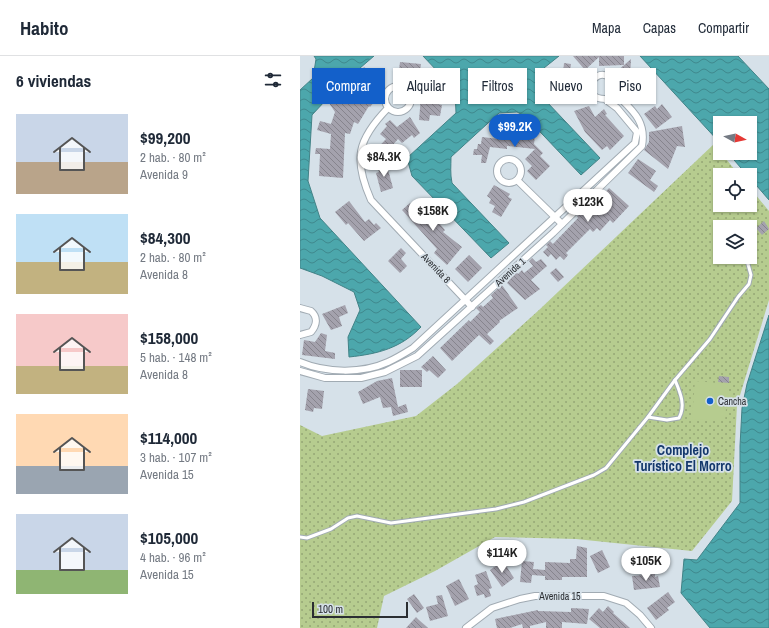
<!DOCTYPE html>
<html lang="es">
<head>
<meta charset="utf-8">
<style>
	body { margin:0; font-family:"Archivo Narrow",sans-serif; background:#f6f6f7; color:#1f2937; height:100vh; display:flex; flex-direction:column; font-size:15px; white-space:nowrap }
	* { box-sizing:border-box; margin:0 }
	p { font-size:13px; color:#747a83 }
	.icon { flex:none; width:22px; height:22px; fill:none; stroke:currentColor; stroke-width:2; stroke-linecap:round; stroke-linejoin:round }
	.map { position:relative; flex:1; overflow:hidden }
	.side { display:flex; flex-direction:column; background:#fff; width:300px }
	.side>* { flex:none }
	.hud { position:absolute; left:12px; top:12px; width:380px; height:36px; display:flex; gap:8px }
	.needle { width:26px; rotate:98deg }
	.tools { position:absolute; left:413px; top:60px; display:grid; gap:8px }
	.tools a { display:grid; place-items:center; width:44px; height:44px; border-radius:0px; background:#fff; box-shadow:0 1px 3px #0004; font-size:20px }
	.scale { position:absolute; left:12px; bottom:10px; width:96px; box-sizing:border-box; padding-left:4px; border:2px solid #2b2e32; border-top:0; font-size:11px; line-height:14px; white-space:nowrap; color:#2b2e32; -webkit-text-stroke:3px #d6e1e9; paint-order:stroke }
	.price { position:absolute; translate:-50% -34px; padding:0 9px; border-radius:14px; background:#fff; color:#222; font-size:13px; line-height:26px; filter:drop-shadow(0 1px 2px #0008) }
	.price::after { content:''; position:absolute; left:50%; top:24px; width:12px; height:9px; margin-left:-6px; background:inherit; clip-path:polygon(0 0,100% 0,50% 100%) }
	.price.selected { background:#1360ca; color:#fff }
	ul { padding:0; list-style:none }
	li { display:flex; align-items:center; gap:12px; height:100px; padding:0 16px }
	li span { display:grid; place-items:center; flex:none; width:112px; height:80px; border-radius:0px; color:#555 }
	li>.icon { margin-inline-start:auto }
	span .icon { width:48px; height:48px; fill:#fffc; stroke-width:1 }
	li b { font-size:17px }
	h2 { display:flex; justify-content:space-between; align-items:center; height:48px; padding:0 16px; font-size:17px }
	.chip { padding:0 14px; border-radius:0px; background:#fff; box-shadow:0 1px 3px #0004; font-size:14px; line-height:36px }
	.chip.selected { background:#1360ca; color:#fff }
	header { display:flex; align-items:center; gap:24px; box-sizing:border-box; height:56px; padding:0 20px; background:#fff; border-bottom:1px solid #e0e1e3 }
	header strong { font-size:19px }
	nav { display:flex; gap:22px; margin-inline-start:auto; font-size:14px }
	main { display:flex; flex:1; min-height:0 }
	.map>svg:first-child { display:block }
	.green { fill:url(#green-dots); fill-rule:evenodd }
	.pitch { fill:#b6cc8f }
	.water { fill:url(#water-waves); stroke:#428387 }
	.building { fill:url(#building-back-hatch) }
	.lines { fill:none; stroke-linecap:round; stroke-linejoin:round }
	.service-casing { stroke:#a1abb3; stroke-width:5 }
	.minor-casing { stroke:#a1abb3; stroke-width:8 }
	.service { stroke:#fff; stroke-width:3 }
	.minor { stroke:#fff; stroke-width:6 }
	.poi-dot { fill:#1360ca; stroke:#d6e1e9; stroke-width:1.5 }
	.labels { text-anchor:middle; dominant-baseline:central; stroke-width:3.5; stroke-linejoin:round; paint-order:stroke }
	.street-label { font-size:10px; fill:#2b2e32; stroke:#d6e1e9 }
	.poi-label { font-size:10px; fill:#2b2e32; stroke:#d6e1e9; text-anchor:start }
	.district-label { font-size:14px; font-weight:bold; fill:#14386c; stroke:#d6e1e9 }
</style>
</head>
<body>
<header>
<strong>Habito</strong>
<nav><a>Mapa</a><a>Capas</a><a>Compartir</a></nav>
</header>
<main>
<section class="side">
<h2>6 viviendas<svg class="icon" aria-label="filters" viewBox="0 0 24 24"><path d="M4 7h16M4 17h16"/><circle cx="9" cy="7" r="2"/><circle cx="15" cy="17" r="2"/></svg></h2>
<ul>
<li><span style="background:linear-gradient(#c9d6e8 60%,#b9a48a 0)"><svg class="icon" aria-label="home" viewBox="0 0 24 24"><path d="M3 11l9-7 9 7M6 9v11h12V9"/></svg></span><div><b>$99,200</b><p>2 hab. · 80 m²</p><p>Avenida 9</p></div></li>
<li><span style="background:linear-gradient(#bfe0f5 60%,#c2b280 0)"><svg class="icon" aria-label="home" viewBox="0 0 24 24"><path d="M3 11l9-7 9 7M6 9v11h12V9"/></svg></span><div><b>$84,300</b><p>2 hab. · 80 m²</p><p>Avenida 8</p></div></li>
<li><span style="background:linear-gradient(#f6c9c9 65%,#c2b280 0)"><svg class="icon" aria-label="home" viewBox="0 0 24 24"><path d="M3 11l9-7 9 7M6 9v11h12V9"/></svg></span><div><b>$158,000</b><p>5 hab. · 148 m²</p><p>Avenida 8</p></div></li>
<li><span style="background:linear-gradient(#ffd9b3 65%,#9aa5b1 0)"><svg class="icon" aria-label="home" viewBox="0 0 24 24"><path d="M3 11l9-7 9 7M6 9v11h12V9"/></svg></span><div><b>$114,000</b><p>3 hab. · 107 m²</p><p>Avenida 15</p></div></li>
<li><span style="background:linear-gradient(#c9d6e8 70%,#8fb573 0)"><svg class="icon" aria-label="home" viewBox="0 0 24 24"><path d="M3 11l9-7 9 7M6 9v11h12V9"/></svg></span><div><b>$105,000</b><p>4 hab. · 96 m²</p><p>Avenida 15</p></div></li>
</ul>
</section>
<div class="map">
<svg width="469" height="572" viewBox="0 0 469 572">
	<defs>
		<pattern id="green-dots" width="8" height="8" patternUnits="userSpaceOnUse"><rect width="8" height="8" fill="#b6cc8f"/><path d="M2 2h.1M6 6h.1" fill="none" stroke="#94a675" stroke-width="1.8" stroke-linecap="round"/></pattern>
		<pattern id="water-waves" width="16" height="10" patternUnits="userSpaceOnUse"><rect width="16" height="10" fill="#4ca7ac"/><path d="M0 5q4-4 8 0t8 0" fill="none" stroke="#3f888d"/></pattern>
		<pattern id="building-back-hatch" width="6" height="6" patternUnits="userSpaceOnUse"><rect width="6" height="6" fill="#a4a2ad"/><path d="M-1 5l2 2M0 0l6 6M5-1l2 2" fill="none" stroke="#86848d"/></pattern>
	</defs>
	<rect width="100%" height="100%" fill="#d6e1e9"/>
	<!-- green -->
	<path class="green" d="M414 88 439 119H420V149H450V132L469 155V244L437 349 432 445 392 495 276 483 195 481 135 515 84 540 77 572H0V369L22 380 116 360 157 328 239 254ZM420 171H450V201H420Z"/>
	<!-- pitch -->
	<path class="pitch" d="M395 325 428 328 425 365 392 363Z"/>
	<!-- water -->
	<g class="water">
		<path d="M14 0H74L38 31 12 59 8 125 20 162 121 271C101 292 78 298 49 301L48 281 60 254 54 236 22 220 0 212V34L13 22 16 3Z"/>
		<path d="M123 0H259L244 12 246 45 300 102 281 119 225 60 217 56 199 57 151 101C151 110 150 117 152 127L209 187 191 202 112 120 107 102 156 57 155 34Z"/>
		<path d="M340 0H438L469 33V144L450 122V119H447L428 97H450V67H420V87Z"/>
		<path d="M469 259V572H410L381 537 384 503 397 504 440 447V390L442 352 447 328Z"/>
	</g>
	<!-- building -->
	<g class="building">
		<path d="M273 0H324V9L299 10V1L285 14Z"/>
		<path d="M331 3 330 22 336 31 325 40 319 33 315 17Z"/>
		<path d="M100 6 121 8 119 23 140 26 137 48 142 49 140 60 130 59 129 65 119 64 121 40H117L118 25 98 22Z"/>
		<path d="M264 7 271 8 270 15 278 16 276 29 253 26 254 17 263 18Z"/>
		<path d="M64 11 82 25 69 42 74 46 70 51 69 50 58 68 54 66 50 78 45 77 43 122 19 120 20 98H15L16 92 30 93 31 78 17 74 20 65 31 68 35 56 27 44 32 40 37 47Z"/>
		<path d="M362 48 372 61 356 73 344 58 355 50 357 53Z"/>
		<path d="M289 50 295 61 304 53 307 58 305 59 324 80 310 94 307 90 302 94 285 76 274 55Z"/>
		<path d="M110 61 120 77 114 82 112 79 102 87 98 83 83 100 100 101 99 107 83 105 74 96 86 83 80 78 87 70 85 68 90 64 97 71Z"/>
		<path d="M201 67 209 68V71L221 72V78L235 79 234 88 243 97 240 100 250 110 236 124 227 115 232 110 225 103 235 93 207 90V93L190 91 186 107H181L182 99H173L174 93H177L178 88H181L182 81 199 83Z"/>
		<path d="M382 70 385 91 377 90 368 113 344 94 349 86V76Z"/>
		<path d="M338 103 356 115 350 124 358 130 354 136 328 117Z"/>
		<path d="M86 106 93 132 81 136 76 117 79 116 77 109Z"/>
		<path d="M194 129 210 138 208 141 212 143 201 161 192 156 195 150 189 147 191 143 187 140Z"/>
		<path d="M309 132 329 150 313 167 310 164 300 175 297 172 293 176 290 173 266 197 268 199 264 204 260 200 256 204 251 198 248 201 243 196 248 191 246 189 250 185 253 188 278 162 277 160 291 147 294 150Z"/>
		<path d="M49 145 65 166 69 163 74 169 76 167 81 172 64 185 48 167 46 169 35 156Z"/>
		<path d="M110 147 115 152 122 147 145 174 143 176 162 191 147 209 134 197 137 193 102 154Z"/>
		<path d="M464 165 469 173 462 179 456 172Z"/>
		<path d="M101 192 106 197 101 203 107 210 100 217 88 205Z"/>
		<path d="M169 199 182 212 168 226 155 213Z"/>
		<path d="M232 202 236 206 241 203 247 210 231 224 240 233 225 244 207 227 216 216 218 218 222 214 224 217 233 210 229 205Z"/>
		<path d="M256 212 264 221 258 226 250 217Z"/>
		<path d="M202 229 218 252 199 265 200 266 187 278 194 285 190 289 179 279 152 305 140 292 169 264 170 266 180 256 176 252 181 249 183 251 193 242 191 239Z"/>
		<path d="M45 249 48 257 39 261 42 270 31 274 22 258Z"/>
		<path d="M21 277 27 279 25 295 35 297V303L2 299 4 284 15 286Z"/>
		<path d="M133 300 146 314 138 322 129 314 127 316 121 311Z"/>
		<rect x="100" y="314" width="22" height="17"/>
		<path d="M419 320 429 321V327L418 326Z"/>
		<path d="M92 322 98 351 106 348 108 356 93 360 91 351 83 352 80 341 63 348 58 336 77 325Z"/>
		<path d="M8 333 24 335 22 353 14 352 13 356 5 354Z"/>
		<path d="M277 490 287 492V521H262V524H245V520L232 519 231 527 220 526 222 505 234 506 233 513 245 514V506L270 507V503H276Z"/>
		<path d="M302 494 310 511 298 517 290 500Z"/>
		<path d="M203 505 214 522 202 531 190 514Z"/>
		<path d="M186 515 192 532 189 533 191 540 185 542 184 538 177 540 174 530 178 528 175 519Z"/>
		<path d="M355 518V521L358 520 360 531 334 534 332 520Z"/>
		<path d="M159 523 169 543 155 550 146 530Z"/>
		<path d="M368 536 375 546 367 552 369 554 356 564 347 552Z"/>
		<path d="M114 538 124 552 117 557 107 543Z"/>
		<path d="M142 539 148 560 130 565 126 551 138 548 136 540Z"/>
		<path d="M308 550 314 556 313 557 330 572H300L289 563 299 552 303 556Z"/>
		<path d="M271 552 289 553 287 568 262 566V572H246V566L230 570V572H223L222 568 210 572H197L195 563 238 554V555L271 556Z"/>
		<path d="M116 561 119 564 128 572H106Z"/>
	</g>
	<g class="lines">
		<!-- service casing -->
		<g class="service-casing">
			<g id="service">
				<path d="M348 361 367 364 379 362C386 349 380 336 375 324"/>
				<path d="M0 481 7 482 31 473 48 462 57 460 91 467 196 453 224 446 294 419 306 412 348 361 375 324 410 283 438 241 449 228 451 219 446 201"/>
			</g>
		</g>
		<!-- minor casing -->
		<g class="minor-casing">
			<g id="minor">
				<circle cx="98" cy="43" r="13"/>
				<path d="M88 52C57 84 53 103 71 144L172 251"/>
				<circle cx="209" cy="115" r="12"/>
				<path d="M217 124 262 168"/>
				<path d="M0 252 11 255C18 261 17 269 11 276L0 279"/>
				<path d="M0 306C26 317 62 318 88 306 97 302 105 297 113 292L335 87 337 76 317 52 305 43C279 43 293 10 309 21 314 25 314 30 313 35 330 53 347 63 342 90L253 177 117 300 85 316 61 322H25L0 315"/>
				<path d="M166 572 192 552 220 543 235 540H304L326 547 340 559 351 572"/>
			</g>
		</g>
		<!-- service -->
		<use href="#service" class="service"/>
		<!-- minor -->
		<use href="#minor" class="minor"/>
	</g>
	<!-- markers -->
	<circle class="poi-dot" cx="410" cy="345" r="4"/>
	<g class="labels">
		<!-- street labels -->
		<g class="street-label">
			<text transform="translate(136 212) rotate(46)">Avenida 8</text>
			<text transform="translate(210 216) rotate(-42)">Avenida 1</text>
			<text x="260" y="540">Avenida 15</text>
		</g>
		<!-- poi labels -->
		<g class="poi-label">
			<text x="418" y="345">Cancha</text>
		</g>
		<!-- district labels -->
		<g class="district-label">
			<text x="383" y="394">Complejo<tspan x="383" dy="16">Turístico El Morro</tspan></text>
		</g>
	</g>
</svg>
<div class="tools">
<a><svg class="needle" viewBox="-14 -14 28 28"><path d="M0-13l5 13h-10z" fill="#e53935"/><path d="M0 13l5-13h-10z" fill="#747a83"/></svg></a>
<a><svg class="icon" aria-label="locate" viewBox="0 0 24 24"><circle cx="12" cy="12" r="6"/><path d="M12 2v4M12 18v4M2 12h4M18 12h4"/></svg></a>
<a><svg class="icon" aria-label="layers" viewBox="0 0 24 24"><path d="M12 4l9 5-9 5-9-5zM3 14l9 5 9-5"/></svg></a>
</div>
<div class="scale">100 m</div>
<b class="price selected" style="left:215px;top:92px">$99.2K</b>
<b class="price" style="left:84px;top:122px">$84.3K</b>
<b class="price" style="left:288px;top:167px">$123K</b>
<b class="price" style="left:133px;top:176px">$158K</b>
<b class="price" style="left:202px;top:518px">$114K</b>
<b class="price" style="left:346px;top:526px">$105K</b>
<div class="hud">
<a class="chip selected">Comprar</a>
<a class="chip">Alquilar</a>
<a class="chip">Filtros</a>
<a class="chip">Nuevo</a>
<a class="chip">Piso</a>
</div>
</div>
</main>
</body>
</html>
